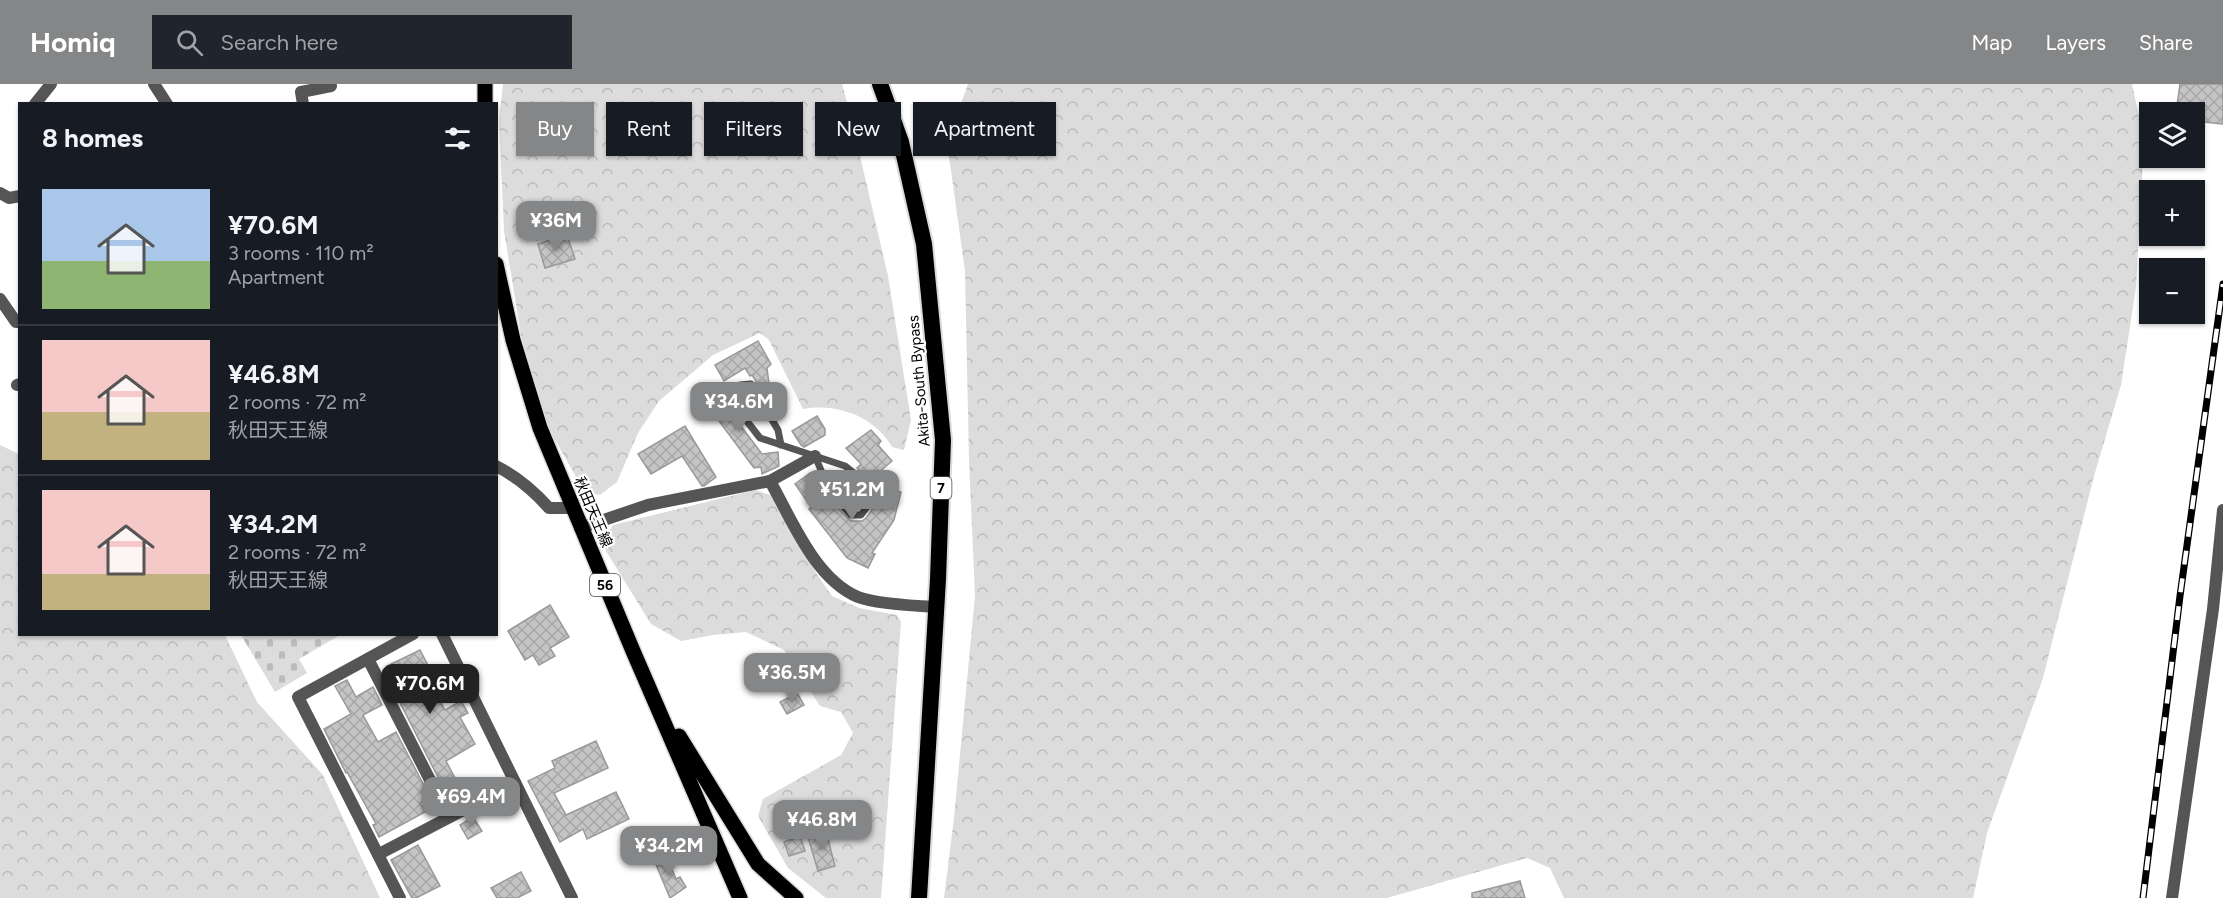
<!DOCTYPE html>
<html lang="en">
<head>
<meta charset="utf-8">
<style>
	body { margin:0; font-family:Figtree,"Noto Sans JP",sans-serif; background:#20242c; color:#f1f3f6; height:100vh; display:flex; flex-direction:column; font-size:22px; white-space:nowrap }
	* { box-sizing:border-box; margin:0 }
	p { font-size:20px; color:#9ea1a6 }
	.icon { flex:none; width:33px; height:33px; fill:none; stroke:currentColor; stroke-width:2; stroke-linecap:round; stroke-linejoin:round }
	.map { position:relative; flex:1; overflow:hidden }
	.sheet { position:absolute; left:18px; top:18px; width:480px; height:534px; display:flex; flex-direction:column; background:#171b24; border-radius:0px; box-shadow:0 2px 4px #0004 }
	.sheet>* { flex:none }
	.guide { position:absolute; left:516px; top:18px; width:570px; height:54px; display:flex; gap:12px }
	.tools { position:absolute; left:2139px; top:18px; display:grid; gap:12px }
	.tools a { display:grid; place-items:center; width:66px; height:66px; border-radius:0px; background:#171b24; box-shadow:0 2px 4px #0004; font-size:30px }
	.price { position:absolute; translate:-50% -51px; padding:0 14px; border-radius:12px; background:#858687; color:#fff; font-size:20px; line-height:39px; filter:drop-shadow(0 2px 3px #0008) }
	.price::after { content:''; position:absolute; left:50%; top:36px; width:18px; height:14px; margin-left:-9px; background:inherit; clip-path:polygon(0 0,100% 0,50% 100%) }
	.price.active { background:#222; color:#fff }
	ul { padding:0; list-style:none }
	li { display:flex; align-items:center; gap:18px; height:150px; padding:0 24px }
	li+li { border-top:2px solid #363941 }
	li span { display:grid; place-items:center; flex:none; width:168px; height:120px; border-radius:0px; color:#555 }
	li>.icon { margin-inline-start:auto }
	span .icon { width:72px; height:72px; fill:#fffc; stroke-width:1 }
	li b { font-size:26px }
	h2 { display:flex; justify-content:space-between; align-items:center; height:72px; padding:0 24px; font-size:26px }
	.tag { padding:0 21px; border-radius:0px; background:#171b24; box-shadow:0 2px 4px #0004; font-size:21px; line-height:54px }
	.tag.active { background:#858687; color:#fff }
	header { display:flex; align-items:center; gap:36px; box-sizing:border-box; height:84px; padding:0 30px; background:#858687; color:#fff }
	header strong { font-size:28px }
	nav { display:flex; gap:33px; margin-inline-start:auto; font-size:21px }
	.search { width:420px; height:54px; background:#20242c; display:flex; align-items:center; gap:15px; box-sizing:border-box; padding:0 21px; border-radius:0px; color:#9ea1a6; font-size:22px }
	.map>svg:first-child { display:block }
	.forest { fill:url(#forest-crowns) }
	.cemetery { fill:url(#cemetery-stones) }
	.building { fill:url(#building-cross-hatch); stroke:#999; stroke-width:1.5 }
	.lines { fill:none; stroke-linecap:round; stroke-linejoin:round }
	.primary-casing { stroke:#dbdbdb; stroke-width:18 }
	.trunk-casing { stroke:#dbdbdb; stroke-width:20 }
	.service { stroke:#555; stroke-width:7 }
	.minor { stroke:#555; stroke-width:12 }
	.tertiary { stroke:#555; stroke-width:12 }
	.primary { stroke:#000; stroke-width:15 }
	.trunk { stroke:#000; stroke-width:16 }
	.rail-casing { stroke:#000; stroke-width:7 }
	.rail { stroke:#fff; stroke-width:4.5; stroke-dasharray:14; stroke-linecap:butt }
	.labels { text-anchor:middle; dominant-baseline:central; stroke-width:4.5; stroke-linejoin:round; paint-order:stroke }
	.shield { fill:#fff; stroke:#4c4c4c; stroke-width:1.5 }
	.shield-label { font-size:14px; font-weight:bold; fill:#000 }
	.street-label { font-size:15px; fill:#000; stroke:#fff }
</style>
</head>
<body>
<header>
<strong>Homiq</strong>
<div class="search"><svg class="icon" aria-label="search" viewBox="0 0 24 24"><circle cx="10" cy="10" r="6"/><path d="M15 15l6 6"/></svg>Search here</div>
<nav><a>Map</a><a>Layers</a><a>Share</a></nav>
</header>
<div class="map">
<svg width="2223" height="814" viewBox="0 0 2223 814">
	<defs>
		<pattern id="forest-crowns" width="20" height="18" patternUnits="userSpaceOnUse" patternTransform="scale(1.5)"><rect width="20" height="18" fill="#dcdcdc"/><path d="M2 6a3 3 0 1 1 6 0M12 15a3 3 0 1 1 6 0" fill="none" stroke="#bbb"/></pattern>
		<pattern id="cemetery-stones" width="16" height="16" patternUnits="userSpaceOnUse" patternTransform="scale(1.5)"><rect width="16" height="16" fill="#dcdcdc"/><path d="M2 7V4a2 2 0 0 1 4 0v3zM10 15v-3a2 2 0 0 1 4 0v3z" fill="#bbb"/></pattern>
		<pattern id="building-cross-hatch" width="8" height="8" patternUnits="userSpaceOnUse" patternTransform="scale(1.5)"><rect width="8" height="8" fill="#c4c4c4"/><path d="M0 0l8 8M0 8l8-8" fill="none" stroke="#a7a7a7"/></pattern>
	</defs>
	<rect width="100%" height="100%" fill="#fff"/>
	<!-- forest -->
	<g class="forest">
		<path d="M503 0H842L850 29 888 192 911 336 904 366 892 363C874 332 837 319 803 325L769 256 760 249 713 271 659 317 638 349 617 398 600 411 585 408 548 344 521 251 504 147 499 36Z"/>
		<path d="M968 0H2132L2144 56 2136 203 2121 301 2094 392 2043 594 1987 749 1973 814H1564L1550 784 1527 774 1387 814H944L954 734 975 512 969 376 965 187 947 58Z"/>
		<path d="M0 361 19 370 20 550 225 551 257 618 323 691 380 814H0Z"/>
		<path d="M755 406 771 411 816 489 832 512 859 524 897 531 901 538 881 814H826L788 784 758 732 763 715 841 671 853 649 841 628 820 622 784 566 746 548 713 551 681 557 651 540 601 459 613 441Z"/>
	</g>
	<!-- cemetery -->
	<path class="cemetery" d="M241 551H340L299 575 307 589 275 608Z"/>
	<!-- building -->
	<g class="building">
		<path d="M2180 0H2223V40L2194 37V28H2176Z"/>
		<path d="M567 151 575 175 545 184 538 160Z"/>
		<path d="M758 257 771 280 767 284 772 324 756 297 752 291 750 292 745 284 724 297 715 281Z"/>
		<path d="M710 301 762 370 778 368 779 382 762 390 761 383 754 384 698 309Z"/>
		<path d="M817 332 825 345V351L804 363 801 361 792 347Z"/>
		<path d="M685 342 716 393 704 402H702L682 372 651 390 638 370Z"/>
		<path d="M871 346 881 357 878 361 892 377 871 395 857 384 861 380 846 364Z"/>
		<path d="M810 389 827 414 851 437H862L866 434 877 419 878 402 901 408 894 436 872 469 875 470 868 484 847 474 809 425 811 423 795 400Z"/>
		<path d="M850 393 867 407V414L858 425H853L838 409Z"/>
		<path d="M550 521 569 553 550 564 555 572 539 581 533 571 525 576 508 547Z"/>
		<path d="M420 566 433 591 428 594 445 626 461 617 468 629 460 633 475 660 446 677 457 698 444 705 388 595 393 592 387 582Z"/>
		<path d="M347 596 356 613 373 603 382 621 363 631 378 658 396 648 430 713 420 719 425 728 379 753 373 741 376 740 347 688 346 689 324 645 351 630 335 602Z"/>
		<path d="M797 609 804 621 787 630 780 618Z"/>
		<path d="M596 657 608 684 554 709 566 731 616 708 629 735 587 755 583 745 560 758 528 697 555 684 552 677Z"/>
		<path d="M473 733 482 747 468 755 460 741Z"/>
		<path d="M826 748 835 782 818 787 808 753Z"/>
		<path d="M800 752 805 767 789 772 784 758Z"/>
		<path d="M418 761 440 802 416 814H412L391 776Z"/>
		<path d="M666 771 676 795 680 793 686 803 670 814 654 776Z"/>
		<path d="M521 788 531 807 517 814H497L491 804Z"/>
		<path d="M1520 797 1525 814H1472V809Z"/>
	</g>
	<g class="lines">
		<!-- primary casing -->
		<g class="primary-casing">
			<g id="primary">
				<path d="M485 20V0"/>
				<path d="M496 180 513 256 540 344 633 567 740 814"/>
				<path d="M679 652 758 780 796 814"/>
			</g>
		</g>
		<!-- trunk casing -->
		<g class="trunk-casing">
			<path id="trunk" d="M880 0 901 58 924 160 943 356 938 495 919 814"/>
		</g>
		<!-- service -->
		<path class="service" d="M781 361 778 346 751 300 740 301 728 313 760 354 845 382 873 404 872 416 861 431H851L831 410 815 372"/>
		<!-- minor -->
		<g class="minor">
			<path d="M35 20 51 0"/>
			<path d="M303 20 301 8 331 2"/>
			<path d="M0 109 9 114 20 112"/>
			<path d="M0 215 16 238H20"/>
			<path d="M17 301 20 300"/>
			<path d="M496 382C518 393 533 406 549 424H572"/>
			<path d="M770 397C792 436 815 495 858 513 876 520 916 522 936 523"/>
			<path d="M580 444 648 421 770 397 815 372"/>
			<path d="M368 575 449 733"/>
			<path d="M379 770 515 699"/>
			<path d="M400 814 298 613 413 550"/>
			<path d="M2172 814 2213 525 2223 426"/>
		</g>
		<!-- tertiary -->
		<g class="tertiary">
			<path d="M154 0 167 20"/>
			<path d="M442 550 572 814"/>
		</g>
		<!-- primary -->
		<use href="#primary" class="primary"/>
		<!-- trunk -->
		<use href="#trunk" class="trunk"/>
		<!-- rail casing -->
		<g class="rail-casing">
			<path id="rail" d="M2143 814 2180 512 2223 200"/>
		</g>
		<!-- rail -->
		<use href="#rail" class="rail"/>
	</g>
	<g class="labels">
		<!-- shield labels -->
		<g class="shield">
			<rect x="930.5" y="393" width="21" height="22" rx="4.5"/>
			<rect x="590" y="490" width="30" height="22" rx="4.5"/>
		</g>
		<g class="shield-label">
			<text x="941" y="404">7</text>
			<text x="605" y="501">56</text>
		</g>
		<!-- street labels -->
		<g class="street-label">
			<text transform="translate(919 297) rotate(-95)">Akita-South Bypass</text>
			<text transform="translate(593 428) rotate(67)">秋田天王線</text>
		</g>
	</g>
</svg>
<div class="tools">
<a><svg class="icon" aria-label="layers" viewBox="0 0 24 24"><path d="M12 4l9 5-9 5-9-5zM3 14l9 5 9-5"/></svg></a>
<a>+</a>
<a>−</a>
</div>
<b class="price" style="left:556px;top:168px">¥36M</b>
<b class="price" style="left:739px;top:349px">¥34.6M</b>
<b class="price" style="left:852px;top:437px">¥51.2M</b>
<b class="price" style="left:792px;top:620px">¥36.5M</b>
<b class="price active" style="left:430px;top:631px">¥70.6M</b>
<b class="price" style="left:471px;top:744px">¥69.4M</b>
<b class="price" style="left:822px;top:767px">¥46.8M</b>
<b class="price" style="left:669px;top:793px">¥34.2M</b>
<div class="guide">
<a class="tag active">Buy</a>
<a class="tag">Rent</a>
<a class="tag">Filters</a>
<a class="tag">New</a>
<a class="tag">Apartment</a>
</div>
<section class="sheet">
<h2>8 homes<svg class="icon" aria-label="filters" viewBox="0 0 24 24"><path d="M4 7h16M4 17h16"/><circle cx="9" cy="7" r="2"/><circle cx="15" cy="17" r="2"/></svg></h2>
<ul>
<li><span style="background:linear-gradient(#a9c7e8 60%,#8fb573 0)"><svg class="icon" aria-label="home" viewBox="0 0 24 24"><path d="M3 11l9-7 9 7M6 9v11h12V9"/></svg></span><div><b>¥70.6M</b><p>3 rooms · 110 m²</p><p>Apartment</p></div></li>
<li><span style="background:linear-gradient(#f6c9c9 60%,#c2b280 0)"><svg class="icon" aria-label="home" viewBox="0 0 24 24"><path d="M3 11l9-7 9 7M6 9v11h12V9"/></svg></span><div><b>¥46.8M</b><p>2 rooms · 72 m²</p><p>秋田天王線</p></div></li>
<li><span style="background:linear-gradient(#f6c9c9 70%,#c2b280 0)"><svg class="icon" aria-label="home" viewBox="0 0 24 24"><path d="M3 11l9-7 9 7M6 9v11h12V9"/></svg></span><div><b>¥34.2M</b><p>2 rooms · 72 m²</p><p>秋田天王線</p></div></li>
</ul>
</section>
</div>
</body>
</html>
